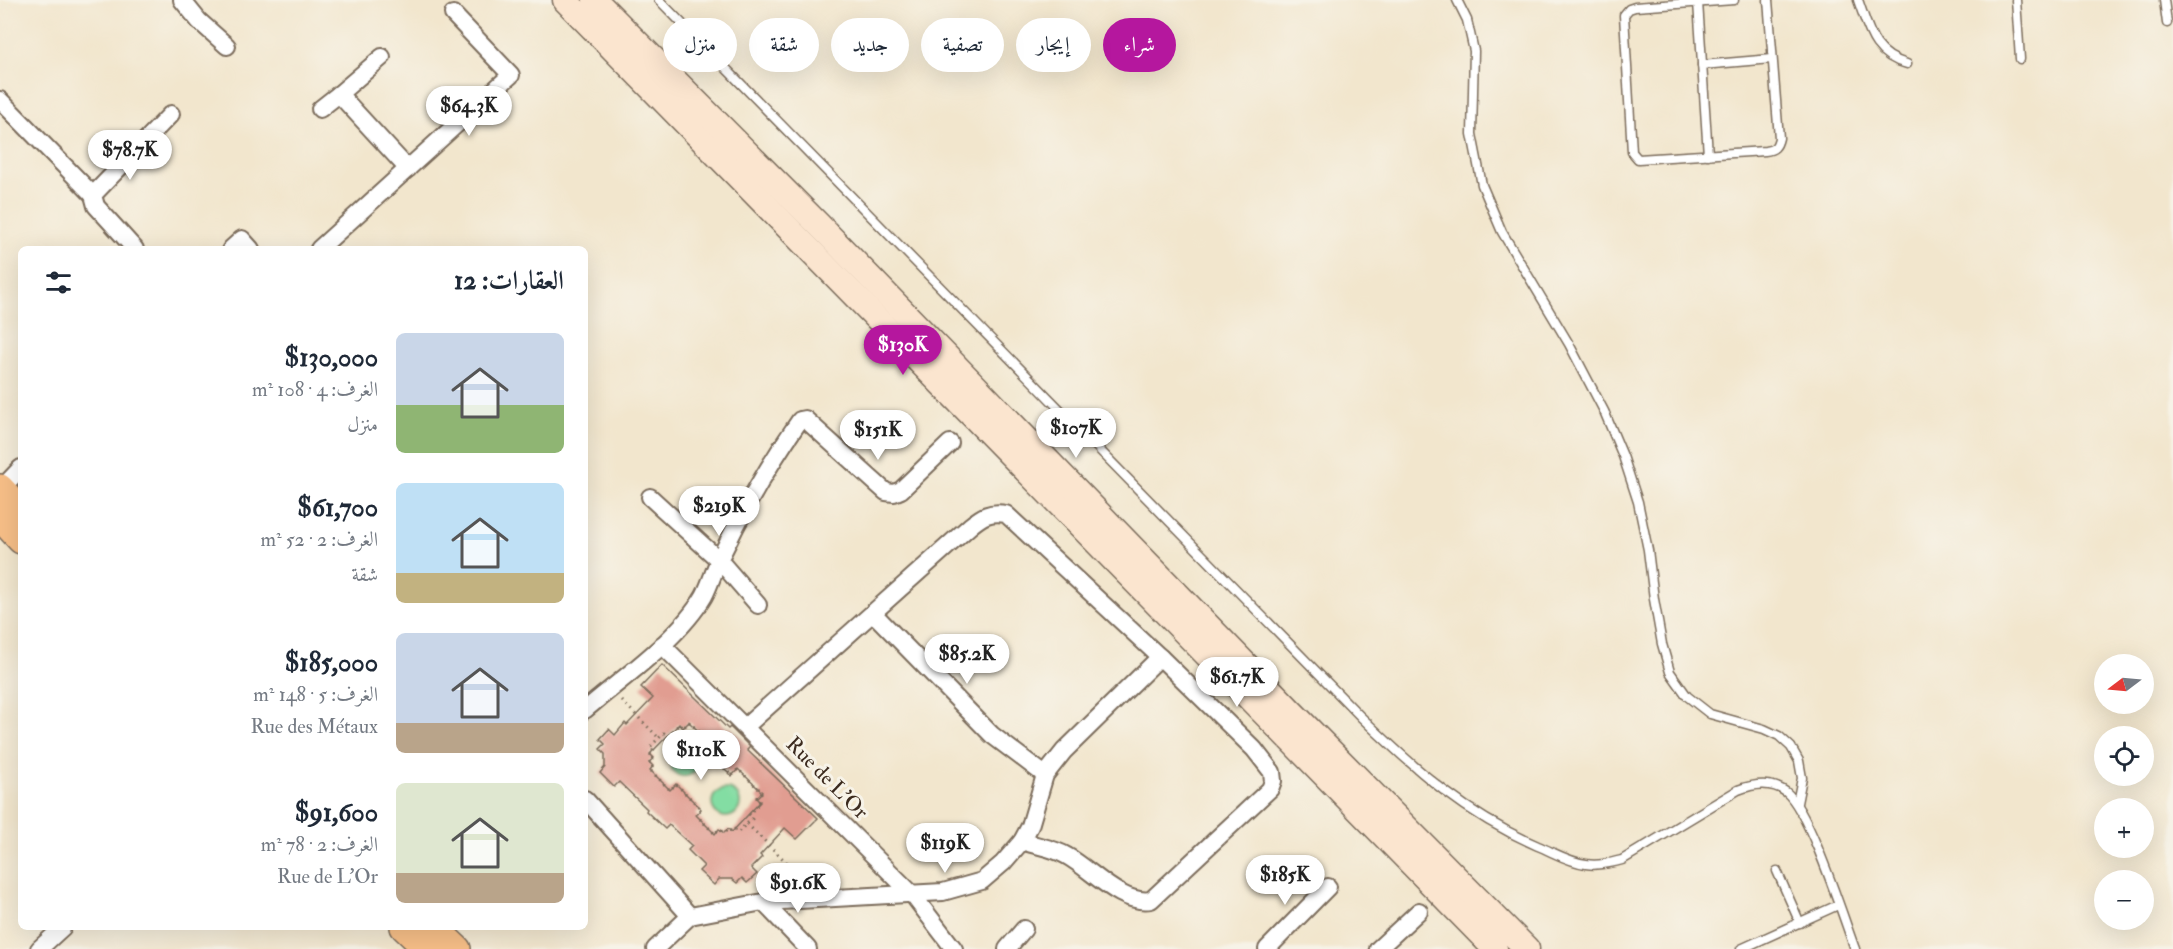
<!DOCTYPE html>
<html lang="ar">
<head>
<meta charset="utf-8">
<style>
	body { margin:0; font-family:"IM FELL Double Pica",Amiri,serif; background:#f2f2f3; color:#1f2937; direction:rtl; height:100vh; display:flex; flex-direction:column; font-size:22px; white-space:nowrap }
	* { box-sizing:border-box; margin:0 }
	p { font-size:20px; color:#747a83 }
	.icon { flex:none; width:33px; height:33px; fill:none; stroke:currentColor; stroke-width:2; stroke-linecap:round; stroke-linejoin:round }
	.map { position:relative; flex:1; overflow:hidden; direction:ltr }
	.details { position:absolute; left:18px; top:246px; width:570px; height:684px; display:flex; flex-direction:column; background:#fff; border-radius:9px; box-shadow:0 6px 24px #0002; direction:rtl }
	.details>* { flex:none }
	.top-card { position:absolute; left:606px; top:18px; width:570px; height:54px; direction:rtl; display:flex; gap:12px }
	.needle { width:39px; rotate:254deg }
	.fabs { position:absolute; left:2094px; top:654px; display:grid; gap:12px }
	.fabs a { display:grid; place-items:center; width:60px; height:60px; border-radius:50%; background:#fff; box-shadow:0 6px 24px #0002; font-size:30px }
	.price { position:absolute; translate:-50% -51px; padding:0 14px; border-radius:21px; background:#fff; color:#222; font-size:20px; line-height:39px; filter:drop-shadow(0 2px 3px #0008) }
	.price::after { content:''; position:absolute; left:50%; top:36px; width:18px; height:14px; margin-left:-9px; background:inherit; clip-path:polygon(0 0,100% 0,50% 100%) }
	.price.current { background:#b5179e; color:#fff }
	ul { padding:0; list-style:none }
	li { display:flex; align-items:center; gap:18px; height:150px; padding:0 24px }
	li span { display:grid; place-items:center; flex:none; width:168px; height:120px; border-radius:9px; color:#555 }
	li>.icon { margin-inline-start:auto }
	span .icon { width:72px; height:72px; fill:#fffc; stroke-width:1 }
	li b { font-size:26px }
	h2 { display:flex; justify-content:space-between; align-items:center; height:72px; padding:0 24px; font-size:26px }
	.pill { padding:0 21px; border-radius:27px; background:#fff; box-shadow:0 6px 24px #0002; font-size:21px; line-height:54px }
	.pill.current { background:#b5179e; color:#fff }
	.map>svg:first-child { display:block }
	.green { fill:#83dda3; stroke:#5f8460; stroke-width:1.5 }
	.building { fill:#e19d91; fill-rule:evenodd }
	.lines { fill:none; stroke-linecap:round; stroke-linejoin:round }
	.lane-casing { stroke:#7b6c5b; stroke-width:11 }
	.street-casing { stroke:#7b6c5b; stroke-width:20 }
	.secondary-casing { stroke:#7b6c5b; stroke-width:27 }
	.primary-casing { stroke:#7b6c5b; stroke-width:30 }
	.path { stroke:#7b6c5b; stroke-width:3; stroke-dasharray:1.5 4.5; stroke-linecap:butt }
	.lane { stroke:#fff; stroke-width:8 }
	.street { stroke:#fff; stroke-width:16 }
	.secondary { stroke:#fbe5cf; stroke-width:24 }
	.primary { stroke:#f6be87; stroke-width:27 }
	.labels { text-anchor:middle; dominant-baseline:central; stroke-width:6; stroke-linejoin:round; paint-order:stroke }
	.street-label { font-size:21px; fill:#3b2a1e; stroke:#f7f3e8 }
</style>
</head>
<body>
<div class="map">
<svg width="2173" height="949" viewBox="0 0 2173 949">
	<rect width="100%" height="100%" fill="#f7f3e8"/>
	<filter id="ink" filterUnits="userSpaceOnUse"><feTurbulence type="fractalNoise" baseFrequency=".0167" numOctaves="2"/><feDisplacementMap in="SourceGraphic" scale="12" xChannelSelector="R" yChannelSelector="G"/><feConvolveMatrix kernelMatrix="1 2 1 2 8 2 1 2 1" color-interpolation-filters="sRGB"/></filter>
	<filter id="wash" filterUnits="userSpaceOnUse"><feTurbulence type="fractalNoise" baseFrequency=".008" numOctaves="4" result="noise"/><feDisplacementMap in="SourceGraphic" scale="24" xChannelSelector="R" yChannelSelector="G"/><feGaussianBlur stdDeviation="1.35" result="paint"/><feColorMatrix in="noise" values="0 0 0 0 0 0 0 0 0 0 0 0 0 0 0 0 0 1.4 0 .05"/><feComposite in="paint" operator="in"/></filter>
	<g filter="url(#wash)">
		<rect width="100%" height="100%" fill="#f2e6cd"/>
		<!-- green -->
		<g class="green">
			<circle cx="684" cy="762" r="14"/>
			<circle cx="726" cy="803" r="14"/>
		</g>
		<g id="blocks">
			<!-- building -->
			<path class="building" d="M662 665 728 729 730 727 750 747 747 750 818 818 797 839 785 828 760 855 762 857 751 868 757 874 747 883 742 878 737 883 732 879H719L714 885 699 871 704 866 688 850 692 846 669 825 665 829 646 811 647 809 619 782 614 787 600 773 605 767V754L600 749 605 744 600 739 609 729 615 735 625 723 627 725 653 698 641 687ZM689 722 713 745 707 751 732 776 738 769 762 792 756 798 760 802 732 832 728 829 724 833 719 829 715 834 696 815 701 809 676 784 670 790 650 770 653 766 649 762 654 758 650 754 679 724 683 728Z"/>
		</g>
	</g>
	<g filter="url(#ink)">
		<use href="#blocks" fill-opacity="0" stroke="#7b6c5b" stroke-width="1.5"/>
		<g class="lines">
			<!-- lane casing -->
			<g class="lane-casing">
				<g id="lane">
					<path d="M659 0 1361 717C1418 772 1465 814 1538 846 1553 852 1569 862 1586 864 1598 866 1610 863 1622 860L1738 790C1754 784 1771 781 1786 792 1809 810 1843 917 1855 949"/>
					<path d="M1457 0 1467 20 1474 51 1472 134 1482 185 1502 232 1569 344 1604 411 1623 456 1638 502 1648 550 1654 599 1662 644 1670 672 1687 696 1710 714 1764 729 1779 736 1791 747 1799 761 1802 778 1797 803"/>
					<path d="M1734 0 1635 7 1629 9 1624 15 1632 152 1638 159 1765 151C1774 150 1777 147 1779 138L1768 0"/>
					<path d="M1858 0C1869 30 1873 55 1907 64"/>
					<path d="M2016 0 2020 59"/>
					<path d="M2164 0 2167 23"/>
					<path d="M1698 2 1708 155"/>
					<path d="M1702 65 1772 59"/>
					<path d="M1777 871 1800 923"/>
					<path d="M1741 949 1838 905"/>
				</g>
			</g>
			<!-- street casing -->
			<g class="street-casing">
				<g id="street">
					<path d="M182 0 199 21 227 46"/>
					<path d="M382 57 339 94 408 169"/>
					<path d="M0 100 93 195"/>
					<path d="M320 109 339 94"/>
					<path d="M135 249 96 206 93 195 171 114"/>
					<path d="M231 249 242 239 251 249"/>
					<path d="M319 249 511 75 453 14"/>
					<path d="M1 489 21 468"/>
					<path d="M650 497 719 560 758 605"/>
					<path d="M873 613 992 735 1045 775"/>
					<path d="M662 645 912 894 954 949"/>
					<path d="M585 710C622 678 679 639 704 596 710 585 714 570 720 558 743 510 769 464 800 420L805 419 886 492 894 493 901 490 950 443"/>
					<path d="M745 727 970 526C982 516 990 511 1006 514L1160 657 1254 749 1272 772 1273 781 1270 789 1151 900C1121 905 1091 869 1067 856 1054 848 1036 846 1022 841"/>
					<path d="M585 799 690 916"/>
					<path d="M763 902 808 949"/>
					<path d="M39 949 63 927"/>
					<path d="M655 949 690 916 763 902 943 892 982 881 1003 863 1022 841 1030 826 1045 775 1064 751 1160 657"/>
					<path d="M1007 949 1024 929"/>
					<path d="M1267 949 1328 887"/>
					<path d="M1378 949 1419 911"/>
				</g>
			</g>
			<!-- secondary casing -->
			<g class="secondary-casing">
				<g id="secondary">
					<path d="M565 0 1495 949"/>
					<path d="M595 0 820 226 1292 712 1527 949"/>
				</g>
			</g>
			<!-- primary casing -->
			<g class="primary-casing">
				<g id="primary">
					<path d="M0 488 21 510"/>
					<path d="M0 517 21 540"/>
					<path d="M404 927 427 949"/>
					<path d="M434 927 457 949"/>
				</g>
			</g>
			<!-- path -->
			<g class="path">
				<path d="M622 701 659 738"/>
				<path d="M689 722 713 745 707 751 732 776 738 769 762 792 756 798 760 802 749 814 753 818 738 832 735 829 732 832 728 829 724 833 719 829 715 834 696 815 701 809 676 784 670 790 650 770 653 766 649 762 654 758 650 754 653 750 650 747 664 733 668 736 679 724 683 728Z"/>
				<path d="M747 824 807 882"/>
			</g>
			<!-- lane -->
			<use href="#lane" class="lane"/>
			<!-- street -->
			<use href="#street" class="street"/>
			<!-- secondary -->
			<use href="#secondary" class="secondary"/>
			<!-- primary -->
			<use href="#primary" class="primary"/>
		</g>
	</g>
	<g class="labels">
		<!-- street labels -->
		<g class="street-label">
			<text transform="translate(827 778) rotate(45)">Rue de L'Or</text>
		</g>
	</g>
</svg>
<div class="fabs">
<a><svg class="needle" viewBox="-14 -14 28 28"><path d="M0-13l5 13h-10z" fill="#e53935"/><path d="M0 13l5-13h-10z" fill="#747a83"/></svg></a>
<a><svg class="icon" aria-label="locate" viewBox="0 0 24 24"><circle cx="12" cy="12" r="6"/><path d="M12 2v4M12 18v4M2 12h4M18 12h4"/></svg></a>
<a>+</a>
<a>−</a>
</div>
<b class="price" style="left:469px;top:137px">$64.3K</b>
<b class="price" style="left:130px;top:181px">$78.7K</b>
<b class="price current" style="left:903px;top:376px">$130K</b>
<b class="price" style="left:1076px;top:459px">$107K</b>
<b class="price" style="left:878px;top:461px">$151K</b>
<b class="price" style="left:719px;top:537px">$219K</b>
<b class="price" style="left:967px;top:685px">$85.2K</b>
<b class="price" style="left:1237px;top:708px">$61.7K</b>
<b class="price" style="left:701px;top:781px">$110K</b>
<b class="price" style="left:945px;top:874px">$119K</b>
<b class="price" style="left:1285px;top:906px">$185K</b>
<b class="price" style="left:798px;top:914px">$91.6K</b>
<div class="top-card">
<a class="pill current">شراء</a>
<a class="pill">إيجار</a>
<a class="pill">تصفية</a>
<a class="pill">جديد</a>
<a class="pill">شقة</a>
<a class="pill">منزل</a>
</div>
<section class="details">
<h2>العقارات: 12<svg class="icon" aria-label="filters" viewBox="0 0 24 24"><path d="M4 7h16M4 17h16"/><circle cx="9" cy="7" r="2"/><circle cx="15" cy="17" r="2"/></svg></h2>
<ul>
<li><span style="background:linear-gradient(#c9d6e8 60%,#8fb573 0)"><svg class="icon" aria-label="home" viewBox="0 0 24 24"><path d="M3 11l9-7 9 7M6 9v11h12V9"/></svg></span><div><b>$130,000</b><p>الغرف: 4 · 108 m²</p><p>منزل</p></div></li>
<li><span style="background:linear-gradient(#bfe0f5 75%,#c2b280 0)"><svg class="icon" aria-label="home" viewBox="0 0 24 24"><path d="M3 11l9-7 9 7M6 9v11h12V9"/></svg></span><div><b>$61,700</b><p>الغرف: 2 · 52 m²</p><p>شقة</p></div></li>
<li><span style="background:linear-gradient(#c9d6e8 75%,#b9a48a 0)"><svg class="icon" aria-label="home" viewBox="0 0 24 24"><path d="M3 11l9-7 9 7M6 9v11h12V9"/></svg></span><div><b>$185,000</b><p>الغرف: 5 · 148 m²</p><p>Rue des Métaux</p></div></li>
<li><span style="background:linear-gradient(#dfe7d0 75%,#b9a48a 0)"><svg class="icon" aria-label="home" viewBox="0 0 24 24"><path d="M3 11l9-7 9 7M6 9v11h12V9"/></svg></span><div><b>$91,600</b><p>الغرف: 2 · 78 m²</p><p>Rue de L'Or</p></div></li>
</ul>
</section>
</div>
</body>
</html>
